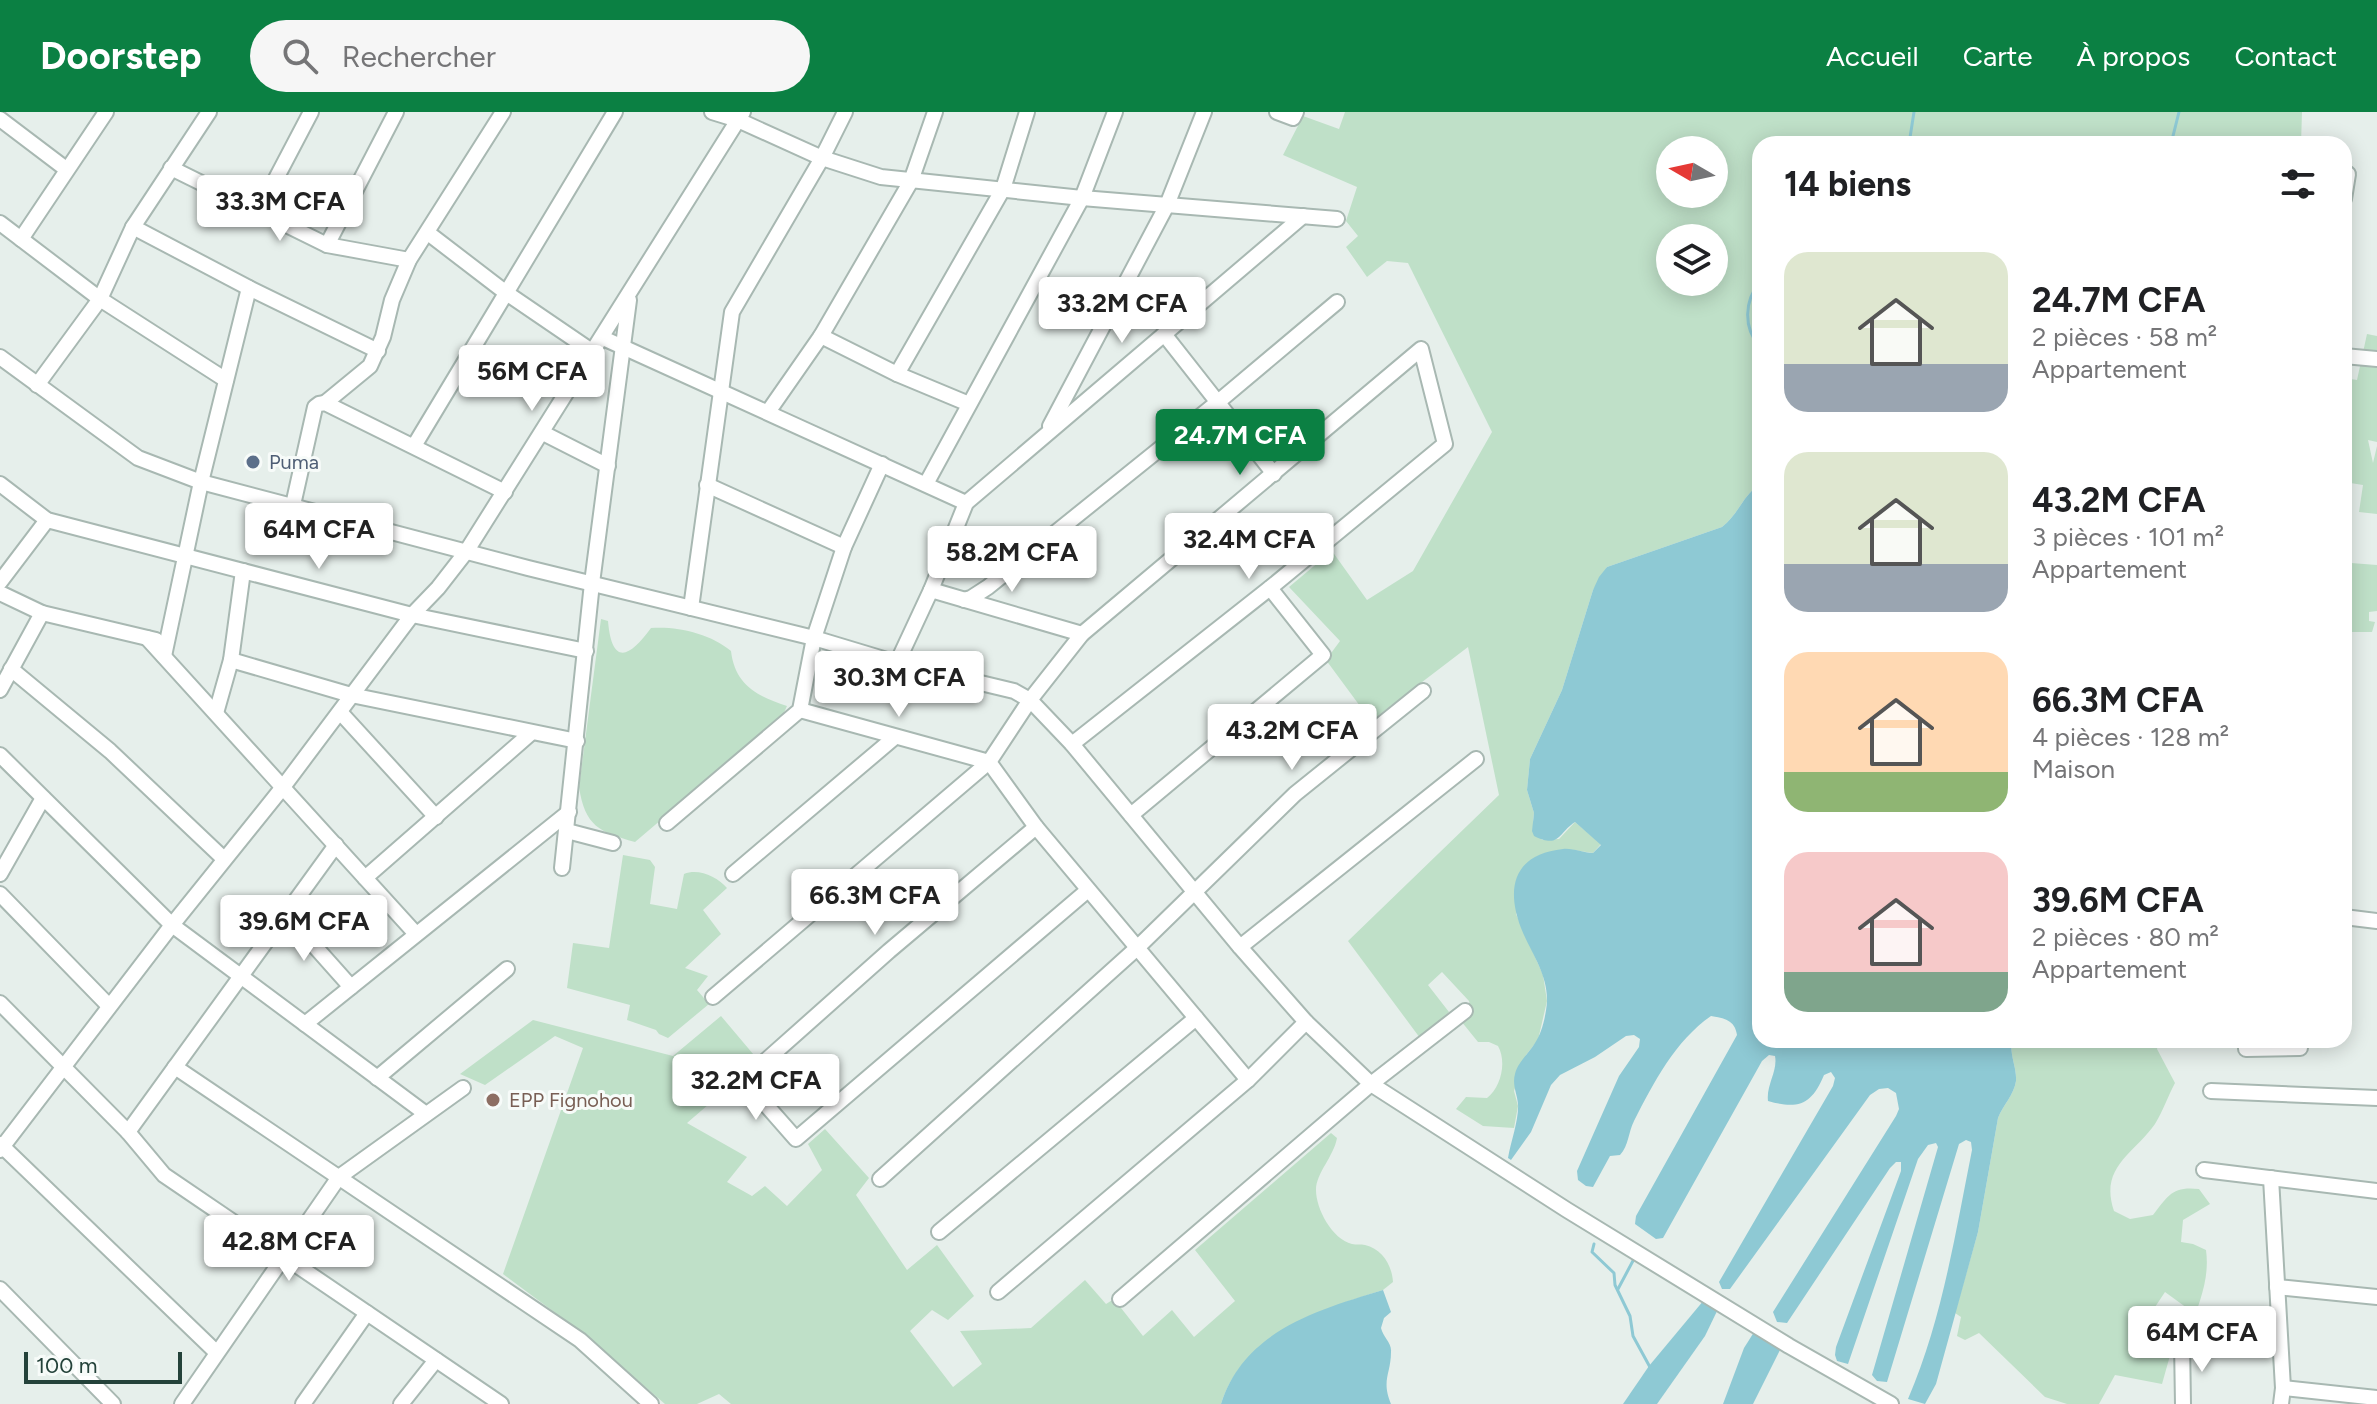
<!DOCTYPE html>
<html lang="fr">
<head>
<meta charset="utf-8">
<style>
	body { margin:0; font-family:Figtree,sans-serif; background:#f6f6f6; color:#202124; height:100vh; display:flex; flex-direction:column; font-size:30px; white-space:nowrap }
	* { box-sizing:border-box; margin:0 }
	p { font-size:26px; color:#757577 }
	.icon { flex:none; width:44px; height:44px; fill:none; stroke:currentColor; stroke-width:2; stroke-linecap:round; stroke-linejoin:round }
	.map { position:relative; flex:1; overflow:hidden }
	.side { position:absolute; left:1752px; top:24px; width:600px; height:912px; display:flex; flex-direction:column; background:#fff; border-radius:24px; box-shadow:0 4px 20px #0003 }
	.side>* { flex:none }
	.needle { width:52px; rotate:279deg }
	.fabs { position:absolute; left:1656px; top:24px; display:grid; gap:16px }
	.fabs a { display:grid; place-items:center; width:72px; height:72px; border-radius:50%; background:#fff; box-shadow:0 4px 20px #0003; font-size:40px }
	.scale { position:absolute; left:24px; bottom:20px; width:158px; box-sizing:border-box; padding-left:8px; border:4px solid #24423a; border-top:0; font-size:22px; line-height:28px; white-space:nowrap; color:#24423a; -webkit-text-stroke:6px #f7fbf9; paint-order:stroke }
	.price { position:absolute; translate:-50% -68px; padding:0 18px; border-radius:8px; background:#fff; color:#222; font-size:26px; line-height:52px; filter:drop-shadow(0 2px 4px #0008) }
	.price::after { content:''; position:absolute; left:50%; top:48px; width:24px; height:18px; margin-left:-12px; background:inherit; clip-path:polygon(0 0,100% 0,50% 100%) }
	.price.on { background:#0b8043; color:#fff }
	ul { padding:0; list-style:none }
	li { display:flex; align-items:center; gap:24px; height:200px; padding:0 32px }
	li span { display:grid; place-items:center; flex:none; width:224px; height:160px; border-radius:24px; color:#555 }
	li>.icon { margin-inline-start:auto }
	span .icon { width:96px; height:96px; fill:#fffc; stroke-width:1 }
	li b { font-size:34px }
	h2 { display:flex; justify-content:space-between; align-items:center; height:96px; padding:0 32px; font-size:34px }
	header { display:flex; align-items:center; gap:48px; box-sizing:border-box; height:112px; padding:0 40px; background:#0b8043; color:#fff }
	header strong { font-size:38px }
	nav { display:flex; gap:44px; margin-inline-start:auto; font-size:28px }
	.search { width:560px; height:72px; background:#f6f6f6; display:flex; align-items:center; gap:20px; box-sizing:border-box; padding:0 28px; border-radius:44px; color:#757577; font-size:30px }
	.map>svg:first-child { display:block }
	.green { fill:#bfe0c8; fill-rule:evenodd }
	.water { fill:#8ec9d4 }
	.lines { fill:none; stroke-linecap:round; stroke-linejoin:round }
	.stream { stroke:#8ec9d4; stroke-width:3 }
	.minor-casing { stroke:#a8b8b2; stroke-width:18 }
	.minor { stroke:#fff; stroke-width:14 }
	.service-dot { fill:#5c6f8a; stroke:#f7fbf9; stroke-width:3 }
	.education-dot { fill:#8d6e63; stroke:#f7fbf9; stroke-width:3 }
	.labels { text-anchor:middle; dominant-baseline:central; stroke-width:6; stroke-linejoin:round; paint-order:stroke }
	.service-label { font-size:20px; fill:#4e5e75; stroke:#f7fbf9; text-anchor:start }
	.education-label { font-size:20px; fill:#785e54; stroke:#f7fbf9; text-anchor:start }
</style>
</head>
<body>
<header>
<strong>Doorstep</strong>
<div class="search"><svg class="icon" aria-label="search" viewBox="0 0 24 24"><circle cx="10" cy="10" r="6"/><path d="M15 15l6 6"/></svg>Rechercher</div>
<nav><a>Accueil</a><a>Carte</a><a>À propos</a><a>Contact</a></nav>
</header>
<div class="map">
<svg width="2377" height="1292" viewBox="0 0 2377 1292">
	<rect width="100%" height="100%" fill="#e6efeb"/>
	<!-- green -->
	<g class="green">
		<path d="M1345 0H2302L2301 32H1760V372C1743 383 1738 403 1722 415L1607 455 1593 478 1562 578 1530 647 1527 678 1534 701 1533 709 1542 728 1559 727 1575 710 1601 732 1593 741 1573 738 1516 802 1543 863 1547 889 1538 928 1526 943 1514 979 1518 994 1514 1016 1483 1014 1456 997 1466 985 1487 986C1501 975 1507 950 1498 934L1489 930H1478L1461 909 1470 895 1469 889 1442 860 1428 873 1449 900 1420 926 1348 829 1499 683 1468 535 1371 609 1326 548 1340 529 1289 475 1332 439 1367 488 1413 459 1492 320 1408 151 1387 149 1367 165 1346 135 1358 124 1346 109 1357 75 1283 43 1303 4 1339 17ZM1670 38H1714V82H1670ZM1670 126H1714V170H1670Z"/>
		<path d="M2367 222 2377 224V330L2368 328 2373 351 2377 334V402L2359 400 2363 373 2344 370V325H2349L2352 302 2344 283V266L2357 268Z"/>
		<path d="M2351 451 2377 453V499L2369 500V509L2375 510 2372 520H2344V498Z"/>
		<path d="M601 507 608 509C612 555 630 545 651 516 678 514 711 522 731 539 735 573 757 584 787 594L782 605 635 730C599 720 585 714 579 675Z"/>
		<path d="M623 743 650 748 655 755 650 792 677 797 684 762C699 756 717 765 727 776L703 798 721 822 685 856 708 864 697 878 709 892 668 926 659 922 656 918 627 908 630 893 567 876 573 831 609 836Z"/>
		<path d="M721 904 759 949 687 1011 747 1045 727 1070 752 1084 765 1074 787 1094 822 1058 808 1032 825 1017 869 1066 856 1083 907 1158 937 1133 974 1184 948 1208 932 1198 910 1219 953 1275 982 1252 960 1219 1031 1216 1085 1168 1106 1192 1114 1187 1143 1224 1172 1198 1194 1225 1235 1189 1195 1138 1331 1021 1337 1026C1334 1044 1316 1061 1316 1078 1316 1097 1332 1127 1352 1132 1356 1133 1361 1132 1365 1133 1382 1137 1392 1153 1393 1170L1383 1178C1320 1198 1243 1222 1221 1292H731L719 1282 697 1292H665L585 1223 503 1162 583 936 555 924 485 973 460 962 533 908 673 944Z"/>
		<path d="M2012 928H2159L2157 937 2175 971C2168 984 2163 999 2155 1012 2134 1042 2099 1055 2114 1099L2130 1107 2153 1103C2168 1084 2172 1074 2199 1077L2210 1092 2183 1108 2181 1130 2193 1132 2206 1138C2210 1167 2199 1191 2190 1218L2180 1209 2187 1196 2165 1180 2151 1201 2157 1205 2151 1231 2171 1240 2162 1272 2115 1263 2099 1292H2067L2045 1285 1979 1221 1965 1228 1957 1224 1961 1205 1955 1201 1978 1120 1998 1006C2003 993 2014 983 2016 969 2017 955 2009 942 2012 928Z"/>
	</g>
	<!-- water -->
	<g class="water">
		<path d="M1760 372V928H2012C2009 942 2017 955 2016 969 2014 983 2003 993 1998 1006L1978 1120 1936 1272 1925 1292 1908 1287C1942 1208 1955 1123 1972 1038L1971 1030 1966 1028 1959 1032 1887 1270 1877 1269 1872 1263 1938 1035 1936 1031 1928 1033 1918 1047 1848 1252 1837 1249 1835 1243 1836 1235 1901 1059V1050H1896L1890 1056 1787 1211 1777 1210 1773 1200 1896 1004 1899 997 1896 981 1888 976 1879 977 1870 983 1730 1177H1722L1719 1170 1833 974 1835 966 1831 960 1824 963C1812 992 1799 998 1768 989 1766 973 1778 959 1775 944L1769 943 1762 949 1663 1126 1656 1127 1635 1112 1636 1104 1737 923C1735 908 1724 906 1711 904 1675 929 1654 970 1634 1009 1628 1021 1629 1033 1620 1043L1610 1044 1593 1075 1586 1074 1578 1068 1577 1059 1619 964 1639 935 1640 927 1634 923 1626 924 1595 945 1560 963 1551 973 1531 1020 1511 1048 1508 1046C1511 1029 1519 1008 1518 992 1517 981 1512 973 1515 962 1518 950 1529 941 1535 931 1542 921 1546 903 1547 890 1548 862 1531 841 1521 816 1505 774 1515 742 1563 737 1573 736 1583 741 1593 741L1601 733 1575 710C1558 721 1560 737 1534 724L1532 719 1534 701 1527 678 1530 647 1562 578 1593 478 1599 465 1607 455 1722 415C1738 403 1743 383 1760 372Z"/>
		<path d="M1383 1178 1391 1200 1384 1206 1381 1216C1383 1225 1392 1231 1391 1240 1391 1262 1381 1268 1391 1292H1221C1244 1219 1317 1198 1383 1178Z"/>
		<path d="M1704 1188 1719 1195 1705 1224 1657 1292H1623L1649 1254Z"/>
		<path d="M1756 1217 1782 1234 1753 1292H1723L1744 1236Z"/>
	</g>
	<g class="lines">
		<!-- stream -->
		<g class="stream">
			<path d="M1909 32 1914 0"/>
			<path d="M2171 32 2179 0"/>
			<path d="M1760 170C1744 189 1743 216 1760 235"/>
			<path d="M1594 1132 1592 1140 1614 1161 1615 1173 1630 1204 1633 1224 1651 1257"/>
			<path d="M1618 1177 1635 1145"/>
		</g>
		<!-- minor casing -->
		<g class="minor-casing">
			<g id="minor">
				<path d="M712 0 738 8 822 46 881 65 1082 86 1337 107"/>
				<path d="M1277 0 1293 6 1296 0"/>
				<path d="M0 7 66 57"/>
				<path d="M171 56 327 133 409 148"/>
				<path d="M2344 87 2348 62"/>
				<path d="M259 99 311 0"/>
				<path d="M0 111 100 187 226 268"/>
				<path d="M133 115 249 176 378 239"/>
				<path d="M428 121 505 180 593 240"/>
				<path d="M21 127 106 0"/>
				<path d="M327 133 396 0"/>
				<path d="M1164 222 1274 362"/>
				<path d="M821 224 897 262 969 292"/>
				<path d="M603 226 966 391"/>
				<path d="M2344 244 2377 247"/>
				<path d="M0 245 138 346 201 370 528 456 814 526 897 551 1014 579 1030 588 1072 632 1240 835 1306 910 1371 972 1567 1098 1789 1234 1891 1292"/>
				<path d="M897 262 1003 77 1027 0"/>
				<path d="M37 273 100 187 133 115 209 0"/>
				<path d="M325 291 370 254 383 225 392 188 409 148 503 0"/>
				<path d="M768 300 821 224 911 69 935 0"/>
				<path d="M1050 314 1167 93 1204 0"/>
				<path d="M543 321 608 354"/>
				<path d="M414 334 615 0"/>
				<path d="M0 372 47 408 412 503 586 539"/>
				<path d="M926 372 1082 86 1115 0"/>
				<path d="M707 373 844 435"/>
				<path d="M293 393 315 295 319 292 325 291 505 380"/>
				<path d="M0 470 47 408"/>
				<path d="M931 478 1082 522"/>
				<path d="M0 481 42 501 156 528"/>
				<path d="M964 488 971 486 988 475 1218 290 1337 190"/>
				<path d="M691 496 732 200 822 46 845 0"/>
				<path d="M147 526 416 822"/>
				<path d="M164 544 201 370 249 176"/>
				<path d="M231 548 351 583 577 629"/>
				<path d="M897 551 931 478 966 391 1303 104"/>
				<path d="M11 557 110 639 224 747"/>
				<path d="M0 578 42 501"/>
				<path d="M800 598 989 650 1036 715 1248 968"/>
				<path d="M340 600 436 705"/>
				<path d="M216 601 231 548 243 459"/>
				<path d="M0 643 172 813 426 1002"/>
				<path d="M1131 703 1323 543 1270 476"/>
				<path d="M667 711 800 598 814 526 844 435 882 352"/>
				<path d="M1036 715 889 839 744 968 796 1027 1088 778"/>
				<path d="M567 719 613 731"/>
				<path d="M562 756 592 471 629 188"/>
				<path d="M0 762 43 686"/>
				<path d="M733 762 895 625"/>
				<path d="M365 766 531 621"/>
				<path d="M0 782 109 894"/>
				<path d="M286 802 351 875"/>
				<path d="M2344 805 2377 809"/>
				<path d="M1240 835 1476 647"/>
				<path d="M713 885 989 650 1030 588 1082 522 1421 237 1445 332 1270 476 1072 632"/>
				<path d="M0 891 128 1020 164 1063 501 1292"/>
				<path d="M305 912 569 700"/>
				<path d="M2246 928V937L2300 936V928"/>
				<path d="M175 955 580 1228 651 1292"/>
				<path d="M377 966 507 857"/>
				<path d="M2211 979 2377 986"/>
				<path d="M128 1020 336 733"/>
				<path d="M0 1032 216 1240"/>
				<path d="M0 1038 172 813 283 675 412 503 438 476 466 440 743 0"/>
				<path d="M2204 1058 2377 1079"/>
				<path d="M2271 1066 2283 1276 2281 1292"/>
				<path d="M880 1067 1137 836 1295 682 1423 579"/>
				<path d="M939 1120 1196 906"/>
				<path d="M2277 1175 2377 1185"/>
				<path d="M0 1177 113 1292"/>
				<path d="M998 1180 1248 968 1306 910"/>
				<path d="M1120 1187 1371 972 1465 899"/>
				<path d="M2182 1230 2183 1292"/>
				<path d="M2283 1276 2377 1286"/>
				<path d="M182 1292 339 1065 463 976"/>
				<path d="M303 1292 367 1201"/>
				<path d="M401 1292 436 1248"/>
			</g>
		</g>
		<!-- minor -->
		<use href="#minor" class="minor"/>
	</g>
	<!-- markers -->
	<circle class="service-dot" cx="253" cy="350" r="8"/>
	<circle class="education-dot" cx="493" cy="988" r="8"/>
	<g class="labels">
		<!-- service labels -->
		<g class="service-label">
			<text x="269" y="350">Puma</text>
		</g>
		<!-- education labels -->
		<g class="education-label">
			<text x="509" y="988">EPP Fignohou</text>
		</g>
	</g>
</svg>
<div class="fabs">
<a><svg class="needle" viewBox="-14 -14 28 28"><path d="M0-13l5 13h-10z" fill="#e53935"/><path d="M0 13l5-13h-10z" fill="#757577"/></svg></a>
<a><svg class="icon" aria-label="layers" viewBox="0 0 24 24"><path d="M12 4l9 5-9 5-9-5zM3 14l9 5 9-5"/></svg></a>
</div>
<div class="scale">100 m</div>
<b class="price" style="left:280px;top:131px">33.3M CFA</b>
<b class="price" style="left:1122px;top:233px">33.2M CFA</b>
<b class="price" style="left:532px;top:301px">56M CFA</b>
<b class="price on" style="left:1240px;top:365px">24.7M CFA</b>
<b class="price" style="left:319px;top:459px">64M CFA</b>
<b class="price" style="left:1249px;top:469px">32.4M CFA</b>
<b class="price" style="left:1012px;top:482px">58.2M CFA</b>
<b class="price" style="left:899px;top:607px">30.3M CFA</b>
<b class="price" style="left:1292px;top:660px">43.2M CFA</b>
<b class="price" style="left:875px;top:825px">66.3M CFA</b>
<b class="price" style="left:304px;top:851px">39.6M CFA</b>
<b class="price" style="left:756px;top:1010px">32.2M CFA</b>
<b class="price" style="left:289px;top:1171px">42.8M CFA</b>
<b class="price" style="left:2202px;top:1262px">64M CFA</b>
<section class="side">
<h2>14 biens<svg class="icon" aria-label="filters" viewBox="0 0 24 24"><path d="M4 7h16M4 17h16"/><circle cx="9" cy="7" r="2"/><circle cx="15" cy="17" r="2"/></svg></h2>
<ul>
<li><span style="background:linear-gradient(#dfe7d0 70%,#9aa5b1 0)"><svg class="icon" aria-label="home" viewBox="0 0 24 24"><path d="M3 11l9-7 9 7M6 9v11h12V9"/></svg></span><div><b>24.7M CFA</b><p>2 pièces · 58 m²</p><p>Appartement</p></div></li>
<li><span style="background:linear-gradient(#dfe7d0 70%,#9aa5b1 0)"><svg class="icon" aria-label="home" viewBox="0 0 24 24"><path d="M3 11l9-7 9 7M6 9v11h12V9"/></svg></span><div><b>43.2M CFA</b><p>3 pièces · 101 m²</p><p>Appartement</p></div></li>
<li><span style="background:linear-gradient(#ffd9b3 75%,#8fb573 0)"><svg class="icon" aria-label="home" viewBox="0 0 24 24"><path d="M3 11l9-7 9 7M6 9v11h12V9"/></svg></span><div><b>66.3M CFA</b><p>4 pièces · 128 m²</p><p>Maison</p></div></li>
<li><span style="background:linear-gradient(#f6c9c9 75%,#7fa58c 0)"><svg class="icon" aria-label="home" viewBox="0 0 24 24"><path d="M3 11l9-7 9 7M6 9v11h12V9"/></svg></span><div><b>39.6M CFA</b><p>2 pièces · 80 m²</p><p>Appartement</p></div></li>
</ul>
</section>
</div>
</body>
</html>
